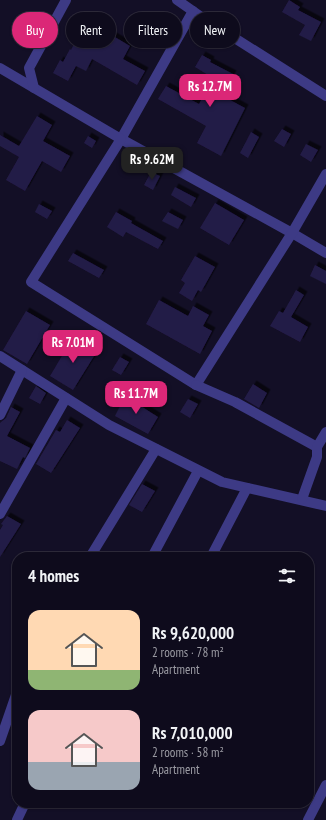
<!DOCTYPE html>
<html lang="en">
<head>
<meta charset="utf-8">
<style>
	body { margin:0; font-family:"PT Sans Narrow",sans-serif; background:#171425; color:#f1f3f6; height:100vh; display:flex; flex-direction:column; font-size:15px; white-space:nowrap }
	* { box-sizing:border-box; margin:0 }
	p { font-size:13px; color:#9b9ba3 }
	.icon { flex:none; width:22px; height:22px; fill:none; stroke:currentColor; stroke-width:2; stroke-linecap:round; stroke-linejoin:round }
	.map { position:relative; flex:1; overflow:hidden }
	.details { position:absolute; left:12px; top:552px; width:302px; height:256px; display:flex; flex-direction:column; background:#0e0b1c; border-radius:16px; box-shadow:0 1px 3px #0004,0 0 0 1px #2e2b3b }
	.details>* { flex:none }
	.guide { position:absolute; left:12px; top:12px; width:302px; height:36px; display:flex; gap:8px }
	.price { position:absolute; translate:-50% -34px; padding:0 9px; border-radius:8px; background:#db2777; color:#fff; font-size:13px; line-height:26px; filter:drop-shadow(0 1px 2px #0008) }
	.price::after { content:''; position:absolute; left:50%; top:24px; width:12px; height:9px; margin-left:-6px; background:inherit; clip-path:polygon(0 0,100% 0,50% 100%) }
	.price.active { background:#222; color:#fff }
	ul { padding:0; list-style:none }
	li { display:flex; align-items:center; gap:12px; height:100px; padding:0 16px }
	li span { display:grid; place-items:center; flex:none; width:112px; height:80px; border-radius:12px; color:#555 }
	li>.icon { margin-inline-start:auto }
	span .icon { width:48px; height:48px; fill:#fffc; stroke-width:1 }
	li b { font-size:17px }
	h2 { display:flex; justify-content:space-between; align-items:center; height:48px; padding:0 16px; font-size:17px }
	.tag { padding:0 14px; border-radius:18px; background:#0e0b1c; box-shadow:0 1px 3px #0004,0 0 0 1px #2e2b3b; font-size:14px; line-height:36px }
	.tag.active { background:#db2777; color:#fff }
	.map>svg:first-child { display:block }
	.building { fill:#241b47; filter:url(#shadow) }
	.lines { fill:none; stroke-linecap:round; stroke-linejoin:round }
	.minor { stroke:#3d3a85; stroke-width:10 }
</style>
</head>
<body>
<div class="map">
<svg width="326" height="820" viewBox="0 0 326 820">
	<defs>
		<filter id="shadow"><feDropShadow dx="3.5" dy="-3.5" stdDeviation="0" flood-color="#0009"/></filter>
	</defs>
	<rect width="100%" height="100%" fill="#130f26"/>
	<!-- building -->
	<g class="building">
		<path d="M289 0 300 7 298 10 321 22 311 41 299 35 305 25 282 12Z"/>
		<path d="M86 20 130 46 123 59 145 71 137 85 92 59 86 71 76 66 68 81 53 73 60 60 63 62 70 49 71 50Z"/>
		<path d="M202 55 211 60 210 62 233 74 221 95 245 108 221 156 197 143 206 126 158 99 166 86 199 104 213 78 195 67Z"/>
		<path d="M37 116 52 125 43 141 70 156 61 172 42 161 25 191 6 180 19 157 0 146V135L19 146Z"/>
		<path d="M282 129 291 134 284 147 274 141Z"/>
		<path d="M251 132 259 137 248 158 240 153Z"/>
		<path d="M88 136 96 141 92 148 84 143Z"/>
		<path d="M306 144 318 150 311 162 300 155Z"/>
		<path d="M151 172 160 176 153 190 144 185Z"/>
		<path d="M175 187 196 198 191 207 171 195Z"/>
		<path d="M215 203 244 220 229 245 200 228Z"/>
		<path d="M39 204 52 211 47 219 35 212Z"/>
		<path d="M116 212 132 221 131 223 163 241 158 249 126 232 123 237 107 227Z"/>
		<path d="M168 212 183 220 178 229 162 221Z"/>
		<path d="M73 253 104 270 99 278 68 261Z"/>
		<path d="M195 256 215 267 201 292 198 290 192 301 179 293 185 283 181 280Z"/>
		<path d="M315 265 326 271V284L310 276Z"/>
		<path d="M296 290 304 295 291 317 308 327 300 342 270 326 279 311 283 313Z"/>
		<path d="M159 300 188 316 193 306 209 315 203 326 212 331 200 354 146 324Z"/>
		<path d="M26 311 50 325 27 364 3 350Z"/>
		<path d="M72 339 96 353 73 390 50 376Z"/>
		<path d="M120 357 129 362 121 375 112 370Z"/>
		<path d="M253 384 267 393 259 408 244 399Z"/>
		<path d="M36 386 46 393 40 404 29 398Z"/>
		<path d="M125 396 158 417 148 434 115 416Z"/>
		<path d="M188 399 198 404 190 418 180 412Z"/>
		<path d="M11 407 20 412 7 436 30 448 25 458 23 457 17 469 0 461V423L6 418Z"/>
		<path d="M67 420 80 428 51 473 36 464 56 430 60 432Z"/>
		<path d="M142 484 155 491 142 512 129 505Z"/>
		<path d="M7 516 21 524 0 557V530L3 525 1 524Z"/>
	</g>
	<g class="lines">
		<!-- minor -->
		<g class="minor">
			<path d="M177 0 200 16 326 96"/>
			<path d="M193 11 121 139 292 233 326 253"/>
			<path d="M0 68 121 139 31 282 196 385 292 233 326 174"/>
			<path d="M34 88 29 68 66 0"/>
			<path d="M0 356 109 425 222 482 326 506"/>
			<path d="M196 385 235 402 317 447"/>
			<path d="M0 415 22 370"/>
			<path d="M302 499 317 457V447L326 432"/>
			<path d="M0 514 66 398"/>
			<path d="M90 557 156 449"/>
			<path d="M152 557 198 471"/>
			<path d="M211 557 247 488"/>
			<path d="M0 741 17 692"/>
			<path d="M17 820 25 803"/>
			<path d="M308 820 326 785"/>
		</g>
	</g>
</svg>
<b class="price" style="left:210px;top:108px">Rs 12.7M</b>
<b class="price active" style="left:152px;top:181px">Rs 9.62M</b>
<b class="price" style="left:73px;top:364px">Rs 7.01M</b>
<b class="price" style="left:136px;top:415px">Rs 11.7M</b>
<div class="guide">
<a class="tag active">Buy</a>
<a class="tag">Rent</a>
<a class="tag">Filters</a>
<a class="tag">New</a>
</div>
<section class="details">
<h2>4 homes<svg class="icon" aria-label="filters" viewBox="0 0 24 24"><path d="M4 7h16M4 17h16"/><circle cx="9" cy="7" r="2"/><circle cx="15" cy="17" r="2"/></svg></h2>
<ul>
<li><span style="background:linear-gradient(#ffd9b3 75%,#8fb573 0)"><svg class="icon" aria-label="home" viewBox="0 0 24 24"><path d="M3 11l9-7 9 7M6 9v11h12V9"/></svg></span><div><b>Rs 9,620,000</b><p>2 rooms · 78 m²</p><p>Apartment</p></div></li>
<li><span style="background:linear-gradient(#f6c9c9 65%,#9aa5b1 0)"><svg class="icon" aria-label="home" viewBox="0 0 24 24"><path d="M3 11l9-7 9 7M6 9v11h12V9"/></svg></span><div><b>Rs 7,010,000</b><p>2 rooms · 58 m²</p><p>Apartment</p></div></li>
</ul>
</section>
</div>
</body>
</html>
